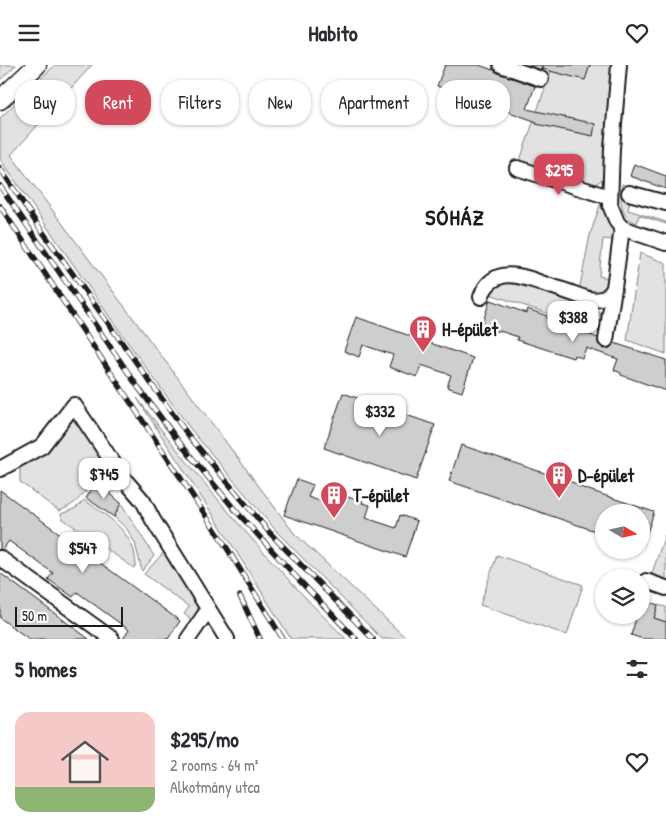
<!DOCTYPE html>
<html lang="en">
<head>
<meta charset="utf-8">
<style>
	body { margin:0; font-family:"Patrick Hand",sans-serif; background:#f2f2f3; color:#2b2b33; height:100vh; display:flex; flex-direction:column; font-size:19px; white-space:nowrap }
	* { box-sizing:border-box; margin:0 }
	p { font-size:16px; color:#7c7c81 }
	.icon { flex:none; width:28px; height:28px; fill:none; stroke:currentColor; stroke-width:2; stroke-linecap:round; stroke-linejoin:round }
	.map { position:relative; height:574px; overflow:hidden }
	.details { display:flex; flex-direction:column; background:#fff; flex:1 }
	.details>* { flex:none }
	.banner { position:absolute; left:15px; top:15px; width:636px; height:45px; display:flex; gap:10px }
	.needle { width:32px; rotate:99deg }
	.buttons { position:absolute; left:595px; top:439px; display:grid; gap:10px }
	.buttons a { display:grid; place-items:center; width:55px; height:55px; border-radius:50%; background:#fff; box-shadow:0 1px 4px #0004; font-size:25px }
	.scale { position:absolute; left:15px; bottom:12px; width:108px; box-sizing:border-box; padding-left:5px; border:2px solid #1c1c1c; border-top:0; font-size:14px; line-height:18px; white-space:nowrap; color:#1c1c1c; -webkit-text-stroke:4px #fff; paint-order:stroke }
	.price { position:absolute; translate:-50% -42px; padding:0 11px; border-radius:10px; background:#fff; color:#222; font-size:16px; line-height:32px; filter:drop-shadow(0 1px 2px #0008) }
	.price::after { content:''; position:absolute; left:50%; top:30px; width:15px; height:11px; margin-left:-8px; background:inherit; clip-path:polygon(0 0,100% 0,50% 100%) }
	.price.selected { background:#d1495b; color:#fff }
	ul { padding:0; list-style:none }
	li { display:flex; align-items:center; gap:15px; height:125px; padding:0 15px }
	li+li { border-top:1px solid #e1e1e2 }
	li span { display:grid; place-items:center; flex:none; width:140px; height:100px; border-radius:15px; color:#555 }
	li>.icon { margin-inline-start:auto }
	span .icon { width:60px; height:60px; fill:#fffc; stroke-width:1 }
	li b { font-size:21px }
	h2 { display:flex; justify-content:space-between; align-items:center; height:60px; padding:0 15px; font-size:21px }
	.pill { padding:0 18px; border-radius:20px; background:#fff; box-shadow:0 1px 4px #0004; font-size:18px; line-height:45px }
	.pill.selected { background:#d1495b; color:#fff }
	header { display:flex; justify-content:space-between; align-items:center; height:65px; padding:0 15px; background:#fff; font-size:22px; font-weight:700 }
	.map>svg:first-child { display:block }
	.green { fill:#e2e2e2; stroke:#7f7f7f }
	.building { fill:#cecece; stroke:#1c1c1c }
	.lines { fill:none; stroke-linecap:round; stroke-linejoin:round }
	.minor-casing { stroke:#1c1c1c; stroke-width:18 }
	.major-casing { stroke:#1c1c1c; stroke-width:21 }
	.minor { stroke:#fff; stroke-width:14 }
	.major { stroke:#fff; stroke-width:18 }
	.rail-casing { stroke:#1c1c1c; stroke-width:5.5 }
	.rail { stroke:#fff; stroke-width:4; stroke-dasharray:11; stroke-linecap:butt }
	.labels { text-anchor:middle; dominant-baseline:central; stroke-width:5; stroke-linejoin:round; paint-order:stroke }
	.poi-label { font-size:18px; font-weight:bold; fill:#1c1c1c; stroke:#fff; text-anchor:start }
	.district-label { font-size:22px; font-weight:bold; letter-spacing:1px; fill:#1c1c1c; stroke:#fff }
</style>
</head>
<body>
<header><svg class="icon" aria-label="menu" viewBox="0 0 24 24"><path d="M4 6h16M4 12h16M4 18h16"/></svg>Habito<svg class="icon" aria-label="heart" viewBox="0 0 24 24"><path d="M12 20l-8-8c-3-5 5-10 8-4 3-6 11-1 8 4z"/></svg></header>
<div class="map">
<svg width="666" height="574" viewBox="0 0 666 574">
	<rect width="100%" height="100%" fill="#fff"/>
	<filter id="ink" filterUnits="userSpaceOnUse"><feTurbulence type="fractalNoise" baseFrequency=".02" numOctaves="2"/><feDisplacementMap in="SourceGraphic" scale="10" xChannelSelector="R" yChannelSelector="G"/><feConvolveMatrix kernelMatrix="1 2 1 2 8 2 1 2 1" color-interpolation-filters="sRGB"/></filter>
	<g filter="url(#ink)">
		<!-- green -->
		<g class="green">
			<path d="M0 0H16L0 15Z"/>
			<path d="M55 0H92L11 90 294 468 407 574H382L278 468 192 366 116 261 0 94V53Z"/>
			<path d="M553 0H613L605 107C603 114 600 118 592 120L519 98Z"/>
			<path d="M622 119 628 121 625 133 630 135 628 145 666 157V159L639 150 637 158C619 152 620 134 622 119Z"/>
			<path d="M601 137 603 138C604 152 615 162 614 175L603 174 599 211 609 213C607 231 593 228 579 226L590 170Z"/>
			<path d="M640 188 666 198V289L627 275Z"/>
			<path d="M514 215 592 240C603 248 603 255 602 267L487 228 497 218Z"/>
			<path d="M137 333C202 418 270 499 346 574H291L217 456Z"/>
			<path d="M74 354 104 396C92 416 83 438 59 446L20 417V401L43 389H46L65 361Z"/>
			<path d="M84 435C103 448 124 460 133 483 135 488 135 493 136 499L134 503 63 454 61 449 76 443Z"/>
			<path d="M121 438 154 491 142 506 135 478 127 464 114 452Z"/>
			<path d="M666 467V513L665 516 651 511Z"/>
			<path d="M166 485 201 541 199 545 192 555 184 549 189 542 144 509Z"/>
			<path d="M497 490 583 520 567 570 480 540Z"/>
			<path d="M658 540 666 542V557L654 553Z"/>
		</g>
		<!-- building -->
		<g class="building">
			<path d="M445 0H479L493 5V3L498 8 535 21 527 44 595 59 593 71 536 59 537 57 437 21Z"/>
			<path d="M527 0H590L585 15 542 4V2L541 5Z"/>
			<path d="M634 99 666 111V124L630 111Z"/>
			<path d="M490 235 526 248 527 244 547 251V254L582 266V267L598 273V279L604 284 610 283 614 278 666 295V326L621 310V308L614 305 618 294 586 283 582 293 574 290 573 293 517 275 518 272 497 265 496 267 481 262Z"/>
			<path d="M356 252 473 293 462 327 447 322 451 310 421 300 417 312 389 302 393 290 363 280 359 292 344 286Z"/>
			<path d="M343 328 435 360 416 415 324 383Z"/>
			<path d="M461 380 577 419V421L654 447 643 480H641V448H604V469L449 416Z"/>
			<path d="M297 414 313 420 308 432 339 443 343 431 363 436 362 438 370 440 366 453 396 463 400 450 417 456 405 492 284 450Z"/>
			<path d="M97 417 121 438 114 452 86 433Z"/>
			<path d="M0 425 180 556 168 574H123L129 565 77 527 73 532 48 514 53 508 9 476 2 485 0 484Z"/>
			<path d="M0 508 89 574H29L0 553Z"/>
			<path d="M641 534 658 540 654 553 666 557V574H643L631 570 637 550H641Z"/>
		</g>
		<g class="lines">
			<!-- minor casing -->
			<g class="minor-casing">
				<g id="minor">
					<path d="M501 0 541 14"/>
					<path d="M619 0 612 83 610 140 617 157 622 163 666 178"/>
					<path d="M517 103 609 132"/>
					<path d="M629 128 666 138"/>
					<path d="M481 232C493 199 523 211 547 220 561 224 574 229 588 234 600 236 608 234 614 223L622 163"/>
					<path d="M606 275 614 223"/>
					<path d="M0 404 42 381 74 340 124 414 143 436 153 455 227 574"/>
					<path d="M0 493 112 574"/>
					<path d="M646 516 666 523"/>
					<path d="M188 574 208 545"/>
				</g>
			</g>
			<!-- major casing -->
			<g class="major-casing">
				<path id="major" d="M0 35 37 0"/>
			</g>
			<!-- minor -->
			<use href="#minor" class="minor"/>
			<!-- major -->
			<use href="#major" class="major"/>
			<!-- rail casing -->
			<g class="rail-casing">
				<g id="rail">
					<path d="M0 103 35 156 188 370 269 467 373 574"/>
					<path d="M0 121 138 322 179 377 236 446 299 515 356 574"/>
					<path d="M0 141 222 475 283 574"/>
					<path d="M240 531 260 574"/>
				</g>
			</g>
			<!-- rail -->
			<use href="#rail" class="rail"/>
		</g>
	</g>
	<!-- icons -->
	<defs>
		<g id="building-pin" transform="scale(1.4375)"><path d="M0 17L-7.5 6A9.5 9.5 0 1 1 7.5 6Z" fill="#d1495b" stroke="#fff"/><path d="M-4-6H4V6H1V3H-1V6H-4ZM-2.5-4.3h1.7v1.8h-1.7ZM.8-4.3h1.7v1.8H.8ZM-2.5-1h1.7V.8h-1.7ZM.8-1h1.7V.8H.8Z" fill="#fff"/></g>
	</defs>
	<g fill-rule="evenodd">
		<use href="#building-pin" x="423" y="264"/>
		<use href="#building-pin" x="559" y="410"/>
		<use href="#building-pin" x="334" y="430"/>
	</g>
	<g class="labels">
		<!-- poi labels -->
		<g class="poi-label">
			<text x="442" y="264">H-épület</text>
			<text x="578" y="410">D-épület</text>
			<text x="353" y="430">T-épület</text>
		</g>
		<!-- district labels -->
		<g class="district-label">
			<text x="455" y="152">SÓHÁZ</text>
		</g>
	</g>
</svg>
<div class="buttons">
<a><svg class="needle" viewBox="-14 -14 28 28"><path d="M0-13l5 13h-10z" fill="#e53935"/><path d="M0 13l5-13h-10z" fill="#7c7c81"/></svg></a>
<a><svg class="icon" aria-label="layers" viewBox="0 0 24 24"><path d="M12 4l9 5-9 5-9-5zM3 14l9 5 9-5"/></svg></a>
</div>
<div class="scale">50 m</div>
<b class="price selected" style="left:559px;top:131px">$295</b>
<b class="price" style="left:573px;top:278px">$388</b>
<b class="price" style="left:380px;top:372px">$332</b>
<b class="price" style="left:104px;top:435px">$745</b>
<b class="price" style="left:83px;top:509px">$547</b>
<div class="banner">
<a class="pill">Buy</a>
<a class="pill selected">Rent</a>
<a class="pill">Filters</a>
<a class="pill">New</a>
<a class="pill">Apartment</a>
<a class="pill">House</a>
</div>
</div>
<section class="details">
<h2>5 homes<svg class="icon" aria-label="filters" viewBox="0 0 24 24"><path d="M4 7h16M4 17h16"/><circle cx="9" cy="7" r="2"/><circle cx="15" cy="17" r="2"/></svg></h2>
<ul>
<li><span style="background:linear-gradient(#f6c9c9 75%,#8fb573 0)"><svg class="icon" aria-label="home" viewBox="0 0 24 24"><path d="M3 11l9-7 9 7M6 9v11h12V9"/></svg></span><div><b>$295/mo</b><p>2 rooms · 64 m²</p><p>Alkotmány utca</p></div><svg class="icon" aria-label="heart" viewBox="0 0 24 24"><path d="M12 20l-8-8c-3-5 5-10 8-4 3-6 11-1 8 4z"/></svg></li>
</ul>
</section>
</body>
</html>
